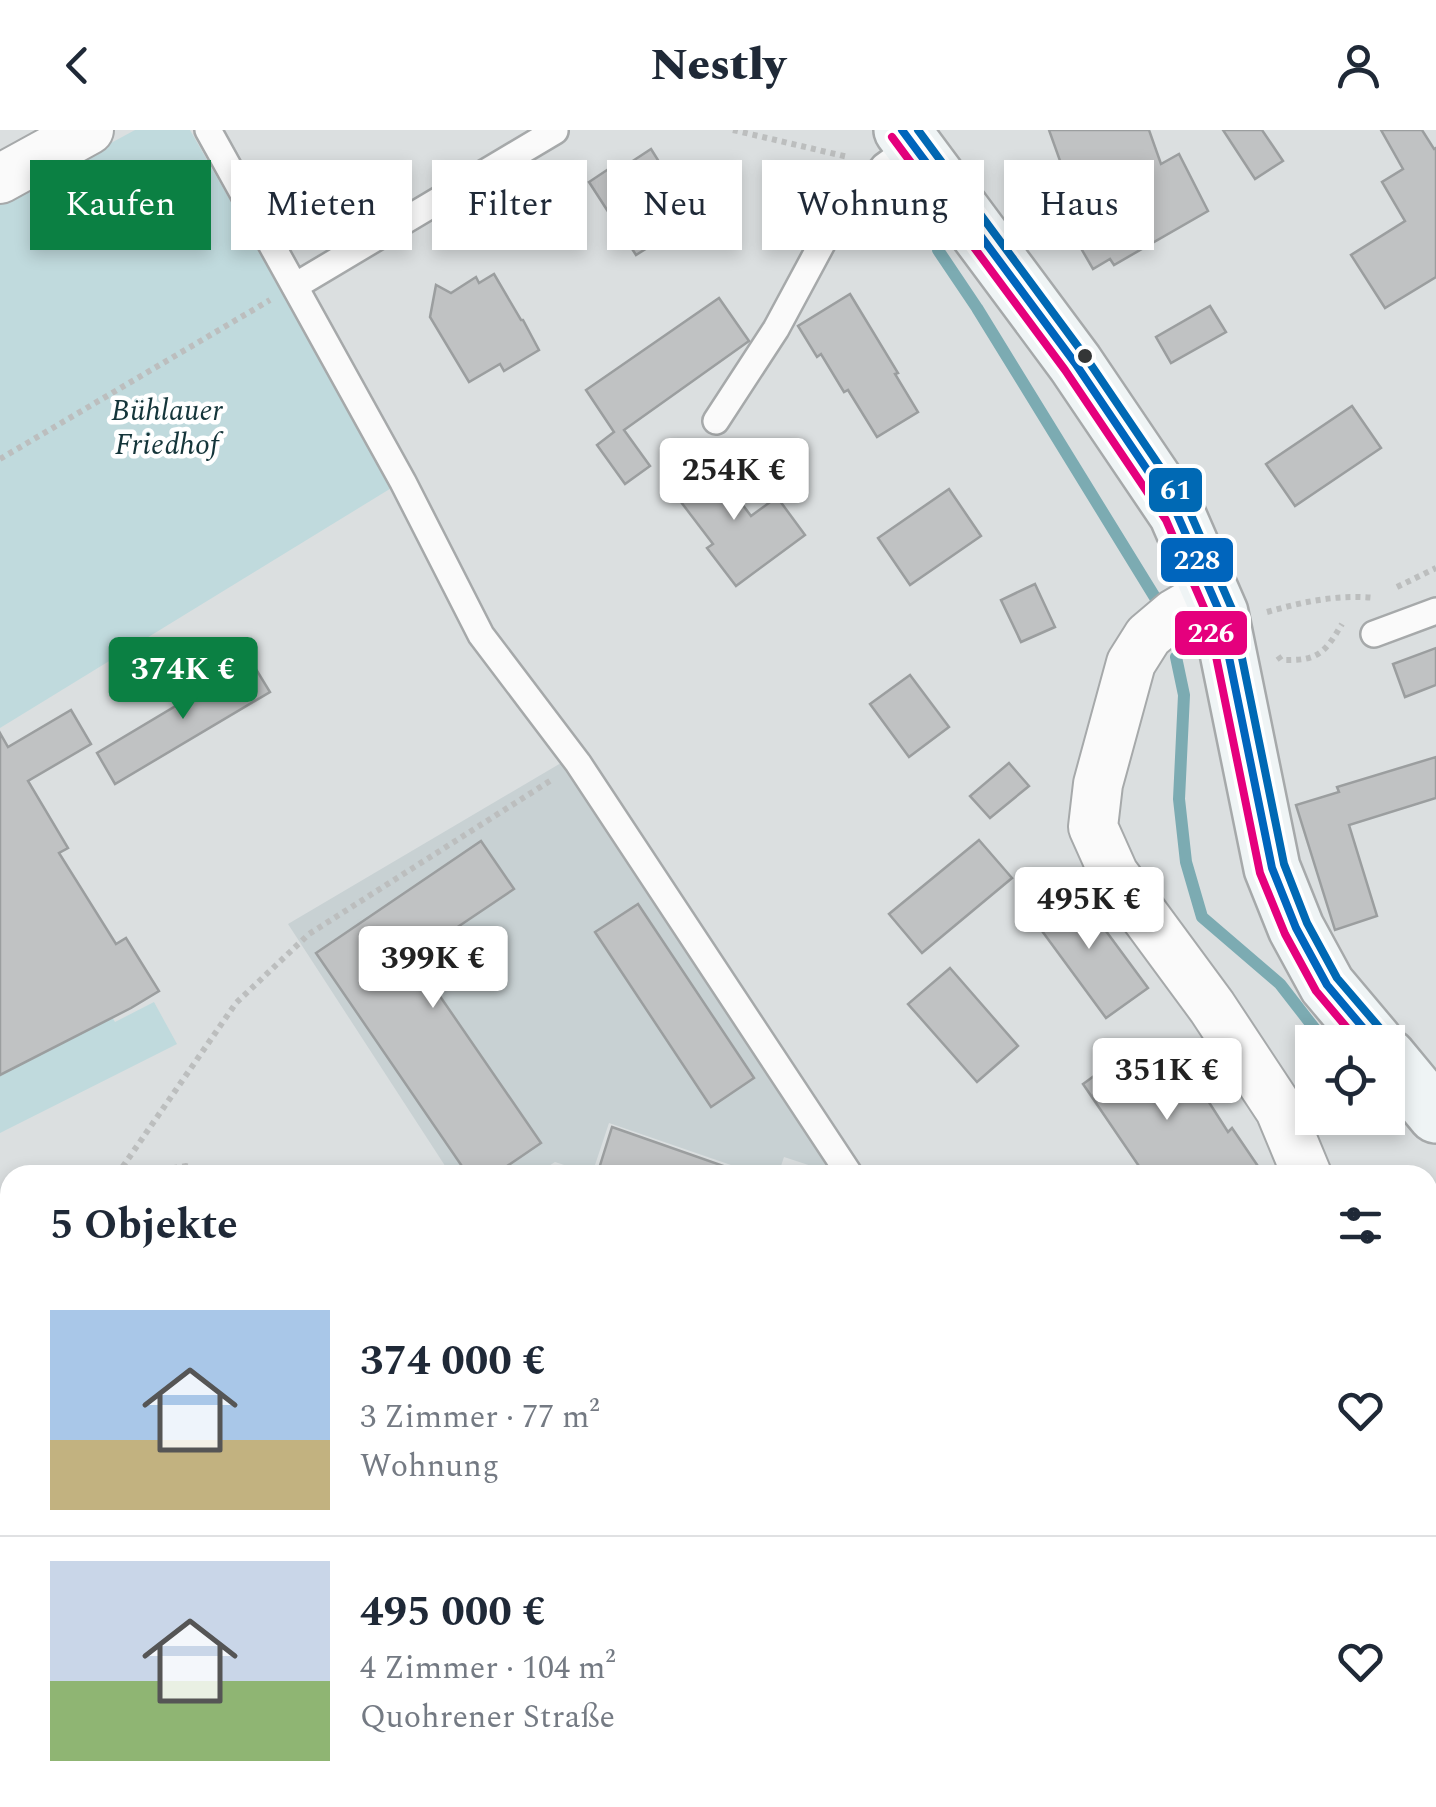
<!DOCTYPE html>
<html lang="de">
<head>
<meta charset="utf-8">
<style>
	body { margin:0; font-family:Spectral,serif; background:#f2f2f3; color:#1f2937; height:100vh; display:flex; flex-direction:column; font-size:38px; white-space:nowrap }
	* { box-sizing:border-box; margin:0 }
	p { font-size:32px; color:#747a83 }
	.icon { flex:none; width:55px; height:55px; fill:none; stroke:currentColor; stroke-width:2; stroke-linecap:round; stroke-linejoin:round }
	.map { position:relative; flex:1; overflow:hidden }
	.side { position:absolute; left:0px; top:1035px; width:1438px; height:642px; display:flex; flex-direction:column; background:#fff; border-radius:30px 30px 0 0; box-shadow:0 5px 15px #0003 }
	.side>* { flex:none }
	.top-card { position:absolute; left:30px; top:30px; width:1378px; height:90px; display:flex; gap:20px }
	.tools { position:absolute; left:1295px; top:895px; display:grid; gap:20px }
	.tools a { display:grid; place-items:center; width:110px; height:110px; border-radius:0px; background:#fff; box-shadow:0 5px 15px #0003; font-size:50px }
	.price { position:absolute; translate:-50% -85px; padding:0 22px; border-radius:10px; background:#fff; color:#222; font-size:32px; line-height:65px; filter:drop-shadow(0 2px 5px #0008) }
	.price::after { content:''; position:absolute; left:50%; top:60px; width:30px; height:22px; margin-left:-15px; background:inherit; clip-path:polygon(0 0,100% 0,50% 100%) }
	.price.on { background:#0b8043; color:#fff }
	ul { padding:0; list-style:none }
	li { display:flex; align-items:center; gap:30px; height:250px; padding:0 50px }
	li+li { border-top:2px solid #e0e1e3 }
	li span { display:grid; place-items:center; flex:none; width:280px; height:200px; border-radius:0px; color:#555 }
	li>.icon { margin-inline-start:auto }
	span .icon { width:120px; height:120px; fill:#fffc; stroke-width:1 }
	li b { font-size:42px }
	h2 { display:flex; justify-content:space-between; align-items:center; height:120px; padding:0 50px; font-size:42px }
	.tag { padding:0 35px; border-radius:0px; background:#fff; box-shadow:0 5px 15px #0003; font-size:35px; line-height:90px }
	.tag.on { background:#0b8043; color:#fff }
	header { display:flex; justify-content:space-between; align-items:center; height:130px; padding:0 50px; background:#fff; font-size:45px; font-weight:800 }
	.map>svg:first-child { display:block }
	.built { fill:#c8d1d3 }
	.green { fill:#c0dadd }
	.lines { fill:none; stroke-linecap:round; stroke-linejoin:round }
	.stream { stroke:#7cabb2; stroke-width:12 }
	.building { fill:#c0c2c3; stroke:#9b9e9f; stroke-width:2.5 }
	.lane-casing { stroke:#a6a9aa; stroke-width:30 }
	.street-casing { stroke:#a6a9aa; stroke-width:52 }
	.secondary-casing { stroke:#a6a9aa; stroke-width:60 }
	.path { stroke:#bcbebe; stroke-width:6; stroke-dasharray:5 5; stroke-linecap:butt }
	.lane { stroke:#fafafa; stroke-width:25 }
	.street { stroke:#fafafa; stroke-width:48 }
	.secondary { stroke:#eff4f5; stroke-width:55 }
	.bus-1-casing { stroke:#fff; stroke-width:15 }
	.bus-2-casing { stroke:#fff; stroke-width:15 }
	.bus-3-casing { stroke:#fff; stroke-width:15 }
	.bus-1 { stroke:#0065bd; stroke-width:8 }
	.bus-2 { stroke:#e5007d; stroke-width:8 }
	.bus-3 { stroke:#0069b4; stroke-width:8 }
	.bus-dot { fill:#343637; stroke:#fff; stroke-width:4 }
	.labels { text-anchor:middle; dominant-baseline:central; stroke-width:9; stroke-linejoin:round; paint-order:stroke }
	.park-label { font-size:30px; font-style:italic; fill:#14353a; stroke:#fff }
	.line-badge { stroke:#fff; stroke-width:4 }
	.badge-label { font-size:28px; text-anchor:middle; font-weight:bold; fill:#fff }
</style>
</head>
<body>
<header><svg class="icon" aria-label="back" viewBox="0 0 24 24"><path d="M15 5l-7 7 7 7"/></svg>Nestly<svg class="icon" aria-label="person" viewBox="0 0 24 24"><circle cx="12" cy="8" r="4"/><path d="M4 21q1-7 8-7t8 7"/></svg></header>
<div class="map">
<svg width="1436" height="1677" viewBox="0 0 1436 1677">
	<rect width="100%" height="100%" fill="#dbdfe0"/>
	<!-- built -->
	<path class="built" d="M561 633 839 1045 784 1027 778 1045H760L609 993 592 1044 555 1032 535 1045H451L288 794Z"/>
	<!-- green -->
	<g class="green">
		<path d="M135 0H190L393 357 0 598V73Z"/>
		<path d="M0 709 115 892 154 872 177 914 0 1003Z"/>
		<path d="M1428 1322 1436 1323V1677H1276L1268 1668H1428Z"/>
		<path d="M778 1668H1059L1043 1677H767L766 1674Z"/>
		<path d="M1091 1668H1236L1243 1677H1074Z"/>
	</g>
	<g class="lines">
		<!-- stream -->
		<g class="stream">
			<path d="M938 120 977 178 1156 469"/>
			<path d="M1176 527 1184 565 1179 669 1186 732 1202 787 1280 854 1325 912"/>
		</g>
	</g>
	<!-- building -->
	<g class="building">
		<path d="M1049 0H1149L1161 34 1179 24 1208 81 1114 135 1110 129 1093 139 1064 89 1078 81Z"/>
		<path d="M1223 0H1262L1283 31 1255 49Z"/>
		<path d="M1381 0H1422L1434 19 1436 18V147L1385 178 1351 125 1405 91 1382 52 1403 39Z"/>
		<path d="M651 19 668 46 636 66 663 108 636 125 589 52 616 34 619 40Z"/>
		<path d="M494 144 521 190H523L539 220 504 241 500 234 469 252 430 187 436 155 451 163 476 147 479 153Z"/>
		<path d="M850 164 898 243 895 244 918 282 877 307 848 260 844 262 821 224 817 227 798 196Z"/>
		<path d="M719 168 749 211 624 300 650 336 625 354 597 315 614 302 586 260Z"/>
		<path d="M1210 176 1226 202 1171 233 1156 207Z"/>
		<path d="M1352 276 1381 318 1295 376 1266 334Z"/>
		<path d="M695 329 716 357 725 351 751 386 777 367 805 405 736 456 707 418 713 414 665 351Z"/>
		<path d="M949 359 981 406 910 455 878 408Z"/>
		<path d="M1035 454 1055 497 1021 512 1001 470Z"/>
		<path d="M1436 518V555L1405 567 1393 534Z"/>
		<path d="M251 531 270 562 115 654 97 623Z"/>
		<path d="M910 545 949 597 909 627 870 574Z"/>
		<path d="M71 580 91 614 28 651 68 718 59 723 116 814 126 808 159 861 131 878 0 945V603L8 617Z"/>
		<path d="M1436 627V668L1349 695 1377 786 1335 800 1296 675 1339 662 1337 657Z"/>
		<path d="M1009 633 1029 656 990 688 970 666Z"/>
		<path d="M979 710 1012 748 922 823 889 784Z"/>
		<path d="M481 711 514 759 413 827 541 1013 494 1045H468L316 823Z"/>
		<path d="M1072 755 1148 858 1106 888 1031 786Z"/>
		<path d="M638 774 754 948 711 977 595 802Z"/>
		<path d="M950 838 1018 916 977 952 908 874Z"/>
		<path d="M1131 919 1157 954 1162 951 1166 956 1189 941 1228 1002 1232 998 1264 1045H1145L1083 954Z"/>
		<path d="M612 997 735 1040 734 1045H597Z"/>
	</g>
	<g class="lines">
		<!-- lane casing -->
		<g class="lane-casing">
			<g id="lane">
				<path d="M208 0 403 352 481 505 578 633 850 1045"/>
				<path d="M295 156 555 1"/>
				<path d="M716 291 776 199 825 108 884 36 913 15"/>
				<path d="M1374 504 1436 481"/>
			</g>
		</g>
		<!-- street casing -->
		<g class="street-casing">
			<g id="street">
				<path d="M0 49 89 0"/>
				<path d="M1210 463 1174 484 1148 506 1131 533 1098 654 1093 697 1114 744 1212 877 1280 980 1307 1045"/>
				<path d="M1428 1249 1436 1261"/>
			</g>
		</g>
		<!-- secondary casing -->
		<g class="secondary-casing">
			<g id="secondary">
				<path d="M902 0 1075 233 1177 384 1220 483 1272 738 1296 798 1327 855 1375 912"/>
				<path d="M1388 927 1436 985"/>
			</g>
		</g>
		<!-- path -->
		<g class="path">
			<path d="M733 0 848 27"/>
			<path d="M0 329 270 170"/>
			<path d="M1397 457 1436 438"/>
			<path d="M1267 482C1302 472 1338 464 1375 468"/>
			<path d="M1278 526 1281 530C1318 531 1324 524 1342 494"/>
			<path d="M117 1045 236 873 309 804 553 649"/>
			<path d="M133 1045 186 1036 206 1045"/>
			<path d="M0 1651 10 1647"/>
			<path d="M158 1668 162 1677"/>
			<path d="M1253 1668 1261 1677"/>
		</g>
		<!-- lane -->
		<use href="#lane" class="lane"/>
		<!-- street -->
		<use href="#street" class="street"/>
		<!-- secondary -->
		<use href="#secondary" class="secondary"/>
		<!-- bus-1 casing -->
		<g class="bus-1-casing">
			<path id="bus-1" d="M902 0 1075 233 1177 384 1220 483 1272 738 1296 798 1327 855 1375 912"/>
		</g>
		<!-- bus-2 casing -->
		<g class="bus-2-casing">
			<path id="bus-2" d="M892 7 1065 240 1166 390 1208 487 1260 743 1285 804 1316 861 1359 912"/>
		</g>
		<!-- bus-3 casing -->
		<g class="bus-3-casing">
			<path id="bus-3" d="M918 0 1085 226 1188 378 1232 479 1284 734 1307 793 1337 848 1385 904"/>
		</g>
		<!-- bus-1 -->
		<use href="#bus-1" class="bus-1"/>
		<!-- bus-2 -->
		<use href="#bus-2" class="bus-2"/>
		<!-- bus-3 -->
		<use href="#bus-3" class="bus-3"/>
	</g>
	<!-- markers -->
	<circle class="bus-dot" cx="1085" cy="226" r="9"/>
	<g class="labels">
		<!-- park labels -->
		<g class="park-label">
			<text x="167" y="281">Bühlauer<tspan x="167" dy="34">Friedhof</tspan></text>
		</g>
	</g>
	<g class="line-badge">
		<rect x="1147" y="336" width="57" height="48" rx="10" fill="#0069b4"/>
		<rect x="1159" y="406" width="76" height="48" rx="10" fill="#0065bd"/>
		<rect x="1173" y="479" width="76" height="48" rx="10" fill="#e5007d"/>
	</g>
	<g class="badge-label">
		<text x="1176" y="369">61</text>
		<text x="1197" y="439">228</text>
		<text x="1211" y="512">226</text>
	</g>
</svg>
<div class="tools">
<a><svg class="icon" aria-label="locate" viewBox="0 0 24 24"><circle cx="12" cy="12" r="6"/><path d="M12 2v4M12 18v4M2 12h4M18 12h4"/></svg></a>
</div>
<b class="price" style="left:734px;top:393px">254K €</b>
<b class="price on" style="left:183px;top:592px">374K €</b>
<b class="price" style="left:1089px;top:822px">495K €</b>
<b class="price" style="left:433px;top:881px">399K €</b>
<b class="price" style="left:1167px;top:993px">351K €</b>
<div class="top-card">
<a class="tag on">Kaufen</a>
<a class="tag">Mieten</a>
<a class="tag">Filter</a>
<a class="tag">Neu</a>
<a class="tag">Wohnung</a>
<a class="tag">Haus</a>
</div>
<section class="side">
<h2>5 Objekte<svg class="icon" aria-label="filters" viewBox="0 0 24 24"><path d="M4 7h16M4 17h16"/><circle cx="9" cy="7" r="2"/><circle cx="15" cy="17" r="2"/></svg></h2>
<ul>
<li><span style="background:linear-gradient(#a9c7e8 65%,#c2b280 0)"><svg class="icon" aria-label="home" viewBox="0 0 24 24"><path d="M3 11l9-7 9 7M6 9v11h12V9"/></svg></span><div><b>374 000 €</b><p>3 Zimmer · 77 m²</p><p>Wohnung</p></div><svg class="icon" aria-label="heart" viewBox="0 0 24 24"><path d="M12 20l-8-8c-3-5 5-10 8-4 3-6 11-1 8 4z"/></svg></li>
<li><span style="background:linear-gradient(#c9d6e8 60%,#8fb573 0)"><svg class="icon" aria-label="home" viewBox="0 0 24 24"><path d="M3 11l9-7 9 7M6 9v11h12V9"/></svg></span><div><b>495 000 €</b><p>4 Zimmer · 104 m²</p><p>Quohrener Straße</p></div><svg class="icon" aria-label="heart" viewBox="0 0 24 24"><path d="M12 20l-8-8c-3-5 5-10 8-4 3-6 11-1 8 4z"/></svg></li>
</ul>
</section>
</div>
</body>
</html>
